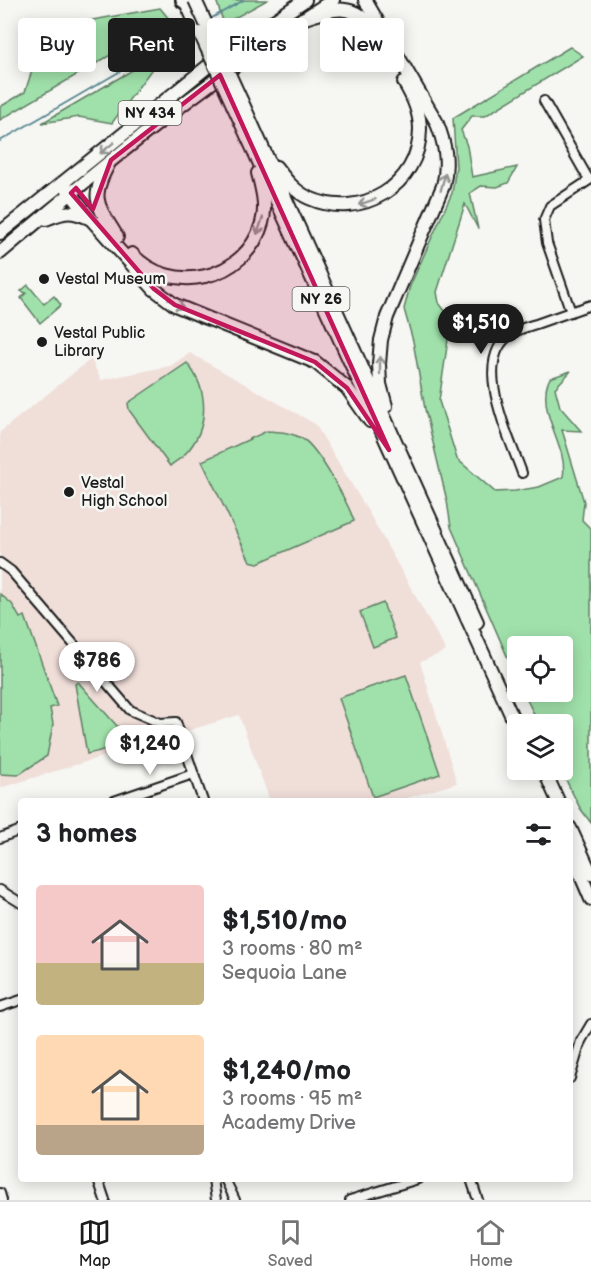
<!DOCTYPE html>
<html lang="en">
<head>
<meta charset="utf-8">
<style>
	body { margin:0; font-family:"Balsamiq Sans",sans-serif; background:#f2f2f2; color:#202124; height:100vh; display:flex; flex-direction:column; font-size:22px; white-space:nowrap }
	* { box-sizing:border-box; margin:0 }
	p { font-size:20px; color:#757577 }
	.icon { flex:none; width:33px; height:33px; fill:none; stroke:currentColor; stroke-width:2; stroke-linecap:round; stroke-linejoin:round }
	.map { position:relative; flex:1; overflow:hidden }
	.drawer { position:absolute; left:18px; top:798px; width:555px; height:384px; display:flex; flex-direction:column; background:#fff; border-radius:6px; box-shadow:0 3px 15px #0003 }
	.drawer>* { flex:none }
	.hud { position:absolute; left:18px; top:18px; width:555px; height:54px; display:flex; gap:12px }
	.tools { position:absolute; left:507px; top:636px; display:grid; gap:12px }
	.tools a { display:grid; place-items:center; width:66px; height:66px; border-radius:6px; background:#fff; box-shadow:0 3px 15px #0003; font-size:30px }
	.price { position:absolute; translate:-50% -51px; padding:0 14px; border-radius:21px; background:#fff; color:#222; font-size:20px; line-height:39px; filter:drop-shadow(0 2px 3px #0008) }
	.price::after { content:''; position:absolute; left:50%; top:36px; width:18px; height:14px; margin-left:-9px; background:inherit; clip-path:polygon(0 0,100% 0,50% 100%) }
	.price.selected { background:#1c1c1c; color:#fff }
	ul { padding:0; list-style:none }
	li { display:flex; align-items:center; gap:18px; height:150px; padding:0 18px }
	li span { display:grid; place-items:center; flex:none; width:168px; height:120px; border-radius:6px; color:#555 }
	li>.icon { margin-inline-start:auto }
	span .icon { width:72px; height:72px; fill:#fffc; stroke-width:1 }
	li b { font-size:26px }
	h2 { display:flex; justify-content:space-between; align-items:center; height:72px; padding:0 18px; font-size:26px }
	.pill { padding:0 21px; border-radius:6px; background:#fff; box-shadow:0 3px 15px #0003; font-size:21px; line-height:54px }
	.pill.selected { background:#1c1c1c; color:#fff }
	.dock { display:flex; justify-content:space-around; align-items:center; height:84px; border-top:2px solid #e0e0e0; background:#fff; font-size:16px; color:#757577 }
	.dock a { display:grid; justify-items:center; gap:3px }
	.dock .selected { color:#1c1c1c }
	.map>svg:first-child { display:block }
	.built { fill:#f0ded9 }
	.green { fill:#a0e1ab; stroke:#5e7e64; stroke-width:1.5 }
	.lines { fill:none; stroke-linecap:round; stroke-linejoin:round }
	.stream { stroke:#598892; stroke-width:2 }
	.street-casing { stroke:#1c1c1c; stroke-width:12 }
	.primary-casing { stroke:#1c1c1c; stroke-width:16 }
	.highway-casing { stroke:#1c1c1c; stroke-width:20 }
	.street { stroke:#f6f6f2; stroke-width:8 }
	.primary { stroke:#f6f6f2; stroke-width:12 }
	.highway { stroke:#f6f6f2; stroke-width:15 }
	.primary-bridge-casing { stroke:#1c1c1c; stroke-width:16; stroke-linecap:butt }
	.primary-bridge { stroke:#f6f6f2; stroke-width:12 }
	.oneway { stroke:#949492 }
	.marked { fill:#c2185b; fill-opacity:0.2; stroke:#c2185b; stroke-width:4.5; stroke-linejoin:round }
	.poi-dot { fill:#1c1c1c; stroke:#f6f6f2; stroke-width:2 }
	.labels { text-anchor:middle; dominant-baseline:central; stroke-width:5; stroke-linejoin:round; paint-order:stroke }
	.shield { fill:#f6f6f2; stroke:#5d5d5c; stroke-width:1.5 }
	.shield-label { font-size:15px; font-weight:bold; fill:#1c1c1c }
	.poi-label { font-size:16px; fill:#1c1c1c; stroke:#f6f6f2; text-anchor:start }
</style>
</head>
<body>
<div class="map">
<svg width="591" height="1200" viewBox="0 0 591 1200">
	<rect width="100%" height="100%" fill="#f6f6f2"/>
	<filter id="ink" filterUnits="userSpaceOnUse"><feTurbulence type="fractalNoise" baseFrequency=".0167" numOctaves="2"/><feDisplacementMap in="SourceGraphic" scale="12" xChannelSelector="R" yChannelSelector="G"/><feConvolveMatrix kernelMatrix="1 2 1 2 8 2 1 2 1" color-interpolation-filters="sRGB"/></filter>
	<g filter="url(#ink)">
		<!-- built -->
		<path class="built" d="M190 353 315 424 369 513 446 651 420 662 457 783 397 801H270L239 715 0 788V432L91 359 101 380 170 366Z"/>
		<!-- green -->
		<g class="green">
			<path d="M216 0H267L224 24Z"/>
			<path d="M160 8 170 20 0 120V107L25 92 41 43 70 24Z"/>
			<path d="M570 47 583 56 485 116H472L461 130 467 146 472 177 517 167 508 183 497 187 481 186 470 193 478 229 465 204 437 292 439 303 451 319 439 401 457 459 495 492 515 491 539 487 563 477C568 449 543 421 546 392 546 388 548 382 550 378L571 371 555 388 560 407 581 431 562 430 584 502 582 520 591 529V823L580 808 561 770H562V724H539L523 692H562V646H518L517 679 451 527 447 501 425 409 413 341 404 309 410 286 452 193 456 167 453 118Z"/>
			<path d="M165 51 112 123 79 117 42 123Z"/>
			<path d="M28 285 44 304 54 296 61 305 40 323 21 298 26 293 21 291Z"/>
			<path d="M187 363C209 390 210 428 185 454 181 459 174 462 170 466L129 410 128 403Z"/>
			<path d="M267 431C279 432 292 432 303 439 318 448 348 503 354 521L258 563 250 561 202 461Z"/>
			<path d="M0 594 12 604 20 618 25 616 57 706 50 708 53 724 47 756 18 775 0 774Z"/>
			<path d="M383 603 396 638 373 647 360 612Z"/>
			<path d="M406 675 440 774 373 797 339 698Z"/>
			<path d="M78 682 125 735C114 747 103 751 87 754L75 684Z"/>
		</g>
		<g class="lines">
			<!-- stream -->
			<g class="stream">
				<path d="M210 19 244 0"/>
				<path d="M0 141 195 28"/>
			</g>
			<!-- street casing -->
			<g class="street-casing">
				<g id="street">
					<path d="M544 101 589 180"/>
					<path d="M571 312 547 243 544 220 550 206 591 179"/>
					<path d="M522 473C510 438 469 358 513 333 520 328 530 326 539 323 556 317 573 311 591 305"/>
					<path d="M0 563 11 571 130 710 160 723 176 722 203 801"/>
					<path d="M114 801 193 774"/>
					<path d="M0 838 21 830"/>
					<path d="M0 890 21 903"/>
					<path d="M0 1007 21 1000"/>
					<path d="M570 1078 581 1041 591 1024"/>
					<path d="M98 1179 105 1200"/>
					<path d="M213 1179 216 1200"/>
					<path d="M225 1179 235 1200"/>
					<path d="M471 1179 478 1200"/>
					<path d="M0 1193 2 1200"/>
					<path d="M350 1200 418 1179"/>
				</g>
			</g>
			<!-- primary casing -->
			<g class="primary-casing">
				<g id="primary">
					<path d="M185 0 200 33"/>
					<path d="M365 0 436 121C445 143 449 162 443 186L387 317 381 340 379 364 380 384 386 406"/>
					<path d="M302 19C332 9 354 0 374 31"/>
					<path d="M241 100 477 622"/>
					<path d="M233 105 518 730"/>
					<path d="M108 165C89 200 98 205 117 237"/>
					<path d="M276 167C285 179 295 192 309 198 360 221 420 186 420 129 420 113 412 95 404 82"/>
					<path d="M63 183 90 218 154 289 175 305 315 362 347 388 370 421"/>
					<path d="M46 219C65 211 71 210 89 218"/>
					<path d="M0 233 217 59 305 0"/>
					<path d="M0 253C107 162 214 74 333 0"/>
					<path d="M132 254C171 297 246 280 262 223 267 206 262 189 258 173"/>
					<path d="M544 770 558 801"/>
					<path d="M570 828 591 874"/>
					<path d="M570 850 591 899"/>
				</g>
			</g>
			<!-- highway casing -->
			<g class="highway-casing">
				<path id="highway" d="M184 0 186 1"/>
			</g>
			<!-- street -->
			<use href="#street" class="street"/>
			<!-- primary -->
			<use href="#primary" class="primary"/>
			<!-- highway -->
			<use href="#highway" class="highway"/>
			<!-- primary-bridge casing -->
			<g class="primary-bridge-casing">
				<g id="primary-bridge">
					<path d="M195 0 241 100"/>
					<path d="M200 33 233 105"/>
				</g>
			</g>
			<!-- primary-bridge -->
			<use href="#primary-bridge" class="primary-bridge"/>
		</g>
		<!-- one-way arrows -->
		<defs><path id="oneway-shaft" d="M-6 0H5M1.5-3L5.5 0L1.5 3" fill="none" stroke-width="1.6" stroke-linecap="round" stroke-linejoin="round" transform="scale(1.5)"/></defs>
		<g class="oneway">
			<use href="#oneway-shaft" transform="translate(107 148) rotate(141)"/>
			<use href="#oneway-shaft" transform="translate(443 182) rotate(-75)"/>
			<use href="#oneway-shaft" transform="translate(367 202) rotate(162)"/>
			<use href="#oneway-shaft" transform="translate(260 226) rotate(109)"/>
			<use href="#oneway-shaft" transform="translate(176 304) rotate(30)"/>
			<use href="#oneway-shaft" transform="translate(380 365) rotate(-90)"/>
		</g>
	</g>
	<!-- marked area -->
	<path class="marked" d="M220 75 389 450 347 388 315 362 175 305 154 289 71 193 76 188 93 209 111 160Z"/>
	<!-- markers -->
	<g class="poi-dot">
		<circle cx="44" cy="279" r="6"/>
		<circle cx="42" cy="342" r="6"/>
		<circle cx="69" cy="492" r="6"/>
	</g>
	<g class="labels">
		<!-- shield labels -->
		<g class="shield">
			<rect x="118.5" y="101" width="63" height="24" rx="4.5"/>
			<rect x="292.5" y="287" width="57" height="24" rx="4.5"/>
		</g>
		<g class="shield-label">
			<text x="150" y="113">NY 434</text>
			<text x="321" y="299">NY 26</text>
		</g>
		<!-- poi labels -->
		<g class="poi-label">
			<text x="56" y="279">Vestal Museum</text>
			<text x="54" y="333">Vestal Public<tspan x="54" dy="18">Library</tspan></text>
			<text x="81" y="483">Vestal<tspan x="81" dy="18">High School</tspan></text>
		</g>
	</g>
</svg>
<div class="tools">
<a><svg class="icon" aria-label="locate" viewBox="0 0 24 24"><circle cx="12" cy="12" r="6"/><path d="M12 2v4M12 18v4M2 12h4M18 12h4"/></svg></a>
<a><svg class="icon" aria-label="layers" viewBox="0 0 24 24"><path d="M12 4l9 5-9 5-9-5zM3 14l9 5 9-5"/></svg></a>
</div>
<b class="price selected" style="left:481px;top:355px">$1,510</b>
<b class="price" style="left:97px;top:693px">$786</b>
<b class="price" style="left:150px;top:776px">$1,240</b>
<div class="hud">
<a class="pill">Buy</a>
<a class="pill selected">Rent</a>
<a class="pill">Filters</a>
<a class="pill">New</a>
</div>
<section class="drawer">
<h2>3 homes<svg class="icon" aria-label="filters" viewBox="0 0 24 24"><path d="M4 7h16M4 17h16"/><circle cx="9" cy="7" r="2"/><circle cx="15" cy="17" r="2"/></svg></h2>
<ul>
<li><span style="background:linear-gradient(#f6c9c9 65%,#c2b280 0)"><svg class="icon" aria-label="home" viewBox="0 0 24 24"><path d="M3 11l9-7 9 7M6 9v11h12V9"/></svg></span><div><b>$1,510/mo</b><p>3 rooms · 80 m²</p><p>Sequoia Lane</p></div></li>
<li><span style="background:linear-gradient(#ffd9b3 75%,#b9a48a 0)"><svg class="icon" aria-label="home" viewBox="0 0 24 24"><path d="M3 11l9-7 9 7M6 9v11h12V9"/></svg></span><div><b>$1,240/mo</b><p>3 rooms · 95 m²</p><p>Academy Drive</p></div></li>
</ul>
</section>
</div>
<nav class="dock">
<a class="selected"><svg class="icon" aria-label="map" viewBox="0 0 24 24"><path d="M3 6l6-2 6 2 6-2v14l-6 2-6-2-6 2zM9 4v14M15 6v14"/></svg>Map</a>
<a><svg class="icon" aria-label="saved" viewBox="0 0 24 24"><path d="M7 4h10v16l-5-4-5 4z"/></svg>Saved</a>
<a><svg class="icon" aria-label="home" viewBox="0 0 24 24"><path d="M3 11l9-7 9 7M6 9v11h12V9"/></svg>Home</a>
</nav>
</body>
</html>
